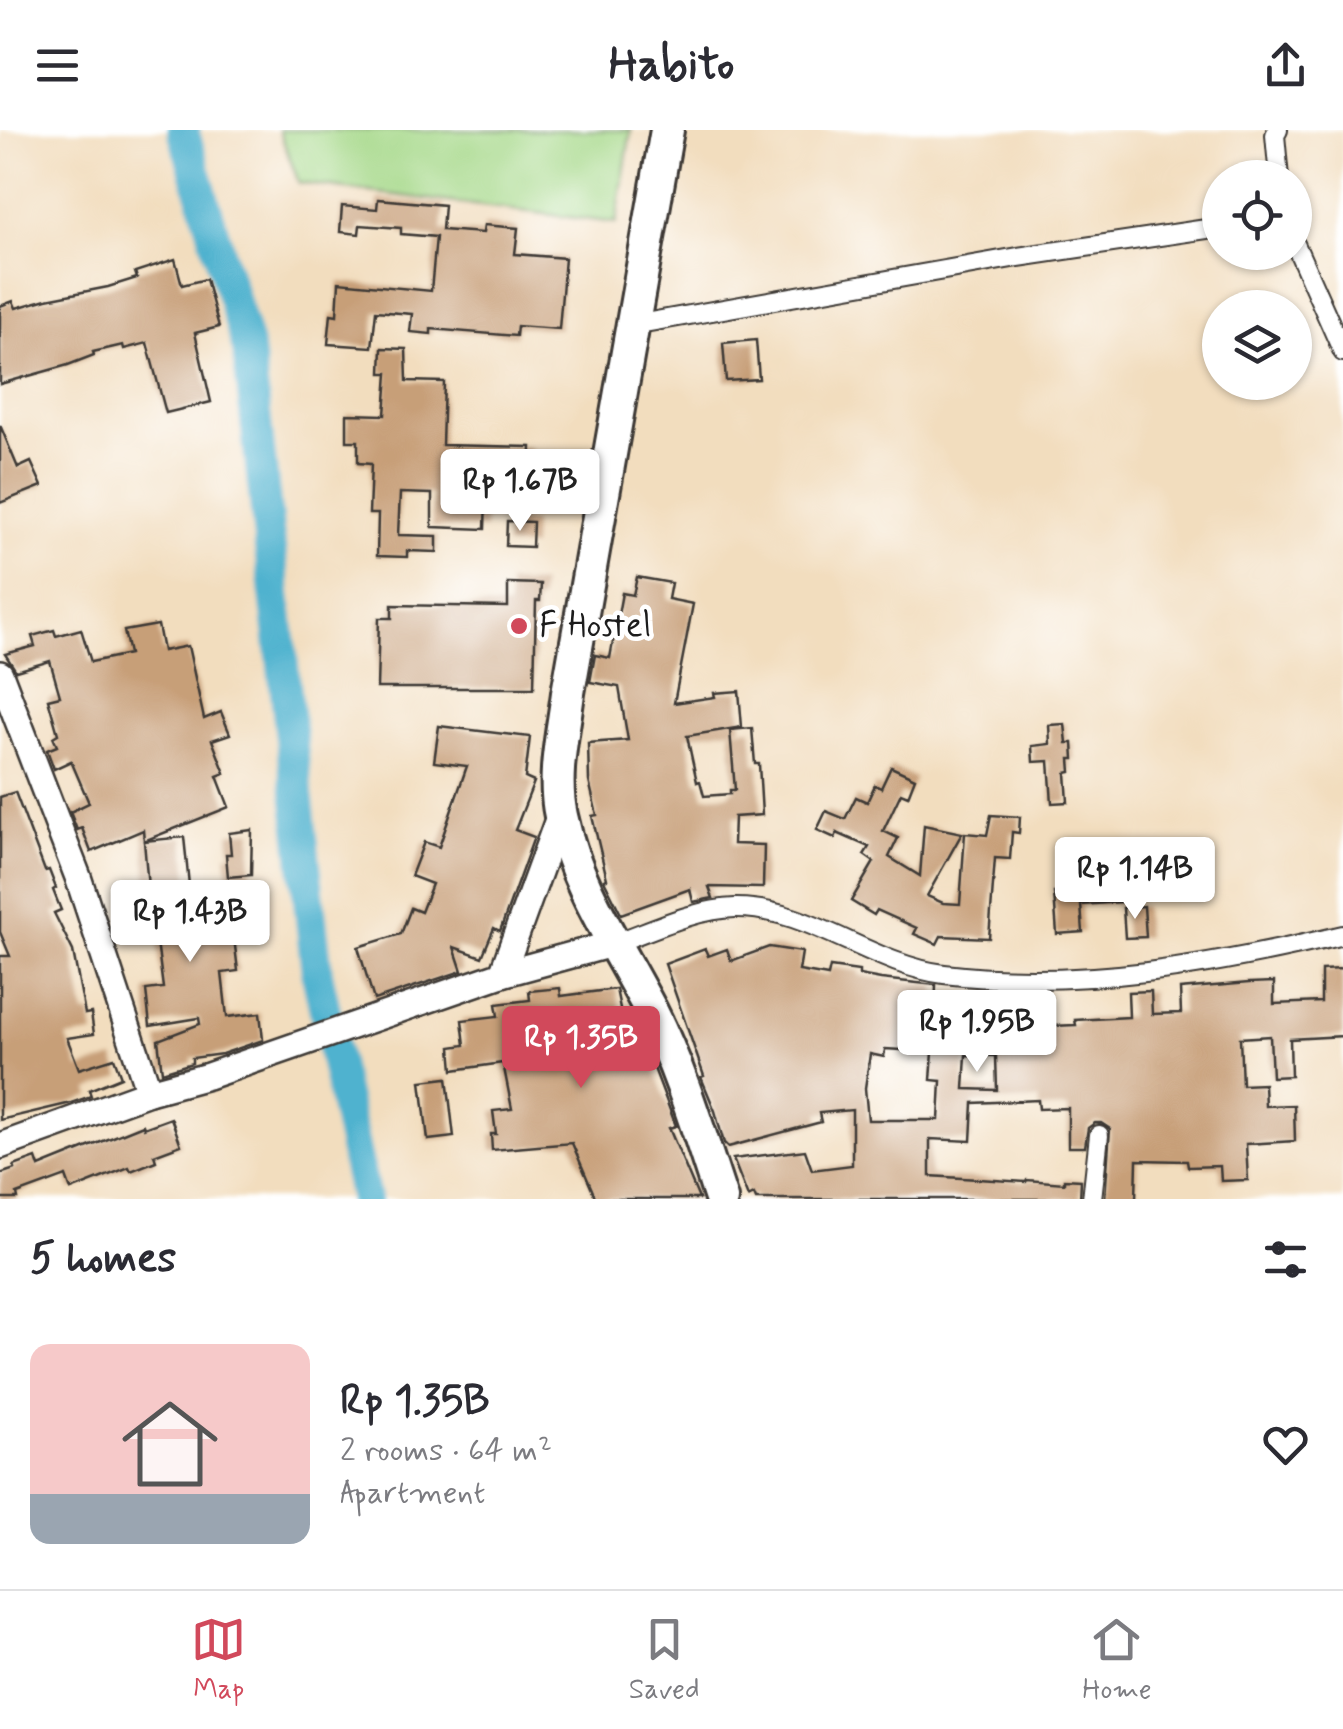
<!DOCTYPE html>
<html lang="en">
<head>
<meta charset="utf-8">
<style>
	body { margin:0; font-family:Mynerve,sans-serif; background:#f7f7f7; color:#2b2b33; height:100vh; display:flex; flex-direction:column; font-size:38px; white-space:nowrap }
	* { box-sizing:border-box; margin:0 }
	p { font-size:32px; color:#7c7c81 }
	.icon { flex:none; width:55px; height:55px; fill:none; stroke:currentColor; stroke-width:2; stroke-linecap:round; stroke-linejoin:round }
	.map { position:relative; height:1069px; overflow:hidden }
	.details { display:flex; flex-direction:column; background:#fff; flex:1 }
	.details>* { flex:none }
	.tools { position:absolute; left:1202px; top:30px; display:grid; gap:20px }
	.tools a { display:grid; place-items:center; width:110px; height:110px; border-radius:50%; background:#fff; box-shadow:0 2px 8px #0004; font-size:50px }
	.price { position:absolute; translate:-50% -85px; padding:0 22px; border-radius:10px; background:#fff; color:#222; font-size:32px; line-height:65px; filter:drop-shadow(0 2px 5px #0008) }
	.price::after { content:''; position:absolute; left:50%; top:60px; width:30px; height:22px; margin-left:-15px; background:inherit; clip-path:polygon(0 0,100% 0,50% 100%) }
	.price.active { background:#d1495b; color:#fff }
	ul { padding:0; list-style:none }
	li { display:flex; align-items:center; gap:30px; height:250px; padding:0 30px }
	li+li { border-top:2px solid #e1e1e2 }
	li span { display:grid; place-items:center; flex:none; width:280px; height:200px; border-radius:20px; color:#555 }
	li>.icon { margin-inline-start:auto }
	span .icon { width:120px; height:120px; fill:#fffc; stroke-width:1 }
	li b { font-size:42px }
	h2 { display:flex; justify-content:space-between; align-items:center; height:120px; padding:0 30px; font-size:42px }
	header { display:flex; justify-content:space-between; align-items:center; height:130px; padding:0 30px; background:#fff; font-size:45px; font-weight:800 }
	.menu { display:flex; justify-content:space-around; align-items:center; height:140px; border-top:2px solid #e1e1e2; background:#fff; font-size:28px; color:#7c7c81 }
	.menu a { display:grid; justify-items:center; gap:5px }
	.menu .active { color:#d1495b }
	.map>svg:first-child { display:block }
	.green { fill:#a5d888; stroke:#607a52; stroke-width:2.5 }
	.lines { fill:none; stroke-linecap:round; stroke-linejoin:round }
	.river { stroke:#50b2cf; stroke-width:32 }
	.building { fill:#c79f78; fill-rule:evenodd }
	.street-casing { stroke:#3c3934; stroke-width:22 }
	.secondary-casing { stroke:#3c3934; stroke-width:30 }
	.highway-casing { stroke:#3c3934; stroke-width:38 }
	.street { stroke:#fff; stroke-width:18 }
	.secondary { stroke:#fff; stroke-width:25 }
	.highway { stroke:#fff; stroke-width:32 }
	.poi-dot { fill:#d1495b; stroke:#fff; stroke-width:4 }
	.labels { text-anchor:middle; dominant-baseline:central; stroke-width:9; stroke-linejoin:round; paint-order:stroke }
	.poi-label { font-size:35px; fill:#1c1c1c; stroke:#fff; text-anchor:start }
</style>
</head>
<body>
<header><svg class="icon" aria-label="menu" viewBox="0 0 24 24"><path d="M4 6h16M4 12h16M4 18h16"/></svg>Habito<svg class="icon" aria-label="share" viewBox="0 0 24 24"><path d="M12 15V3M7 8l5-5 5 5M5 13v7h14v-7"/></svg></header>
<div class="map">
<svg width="1343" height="1069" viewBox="0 0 1343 1069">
	<rect width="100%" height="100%" fill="#fff"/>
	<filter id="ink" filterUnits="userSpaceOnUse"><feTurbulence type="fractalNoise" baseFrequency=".01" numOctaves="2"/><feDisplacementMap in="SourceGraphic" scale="20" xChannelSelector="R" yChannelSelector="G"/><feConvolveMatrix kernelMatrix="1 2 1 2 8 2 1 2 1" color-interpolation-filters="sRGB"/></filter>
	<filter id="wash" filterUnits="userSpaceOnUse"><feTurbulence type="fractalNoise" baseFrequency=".0048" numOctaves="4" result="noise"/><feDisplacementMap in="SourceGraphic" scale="40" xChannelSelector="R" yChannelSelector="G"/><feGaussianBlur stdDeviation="2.25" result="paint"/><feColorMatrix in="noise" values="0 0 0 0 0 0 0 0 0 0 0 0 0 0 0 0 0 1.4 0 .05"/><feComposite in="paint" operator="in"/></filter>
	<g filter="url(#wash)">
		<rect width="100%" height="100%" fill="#f2ddbe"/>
		<!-- green -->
		<path class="green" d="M279 0H631L616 93 299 53Z"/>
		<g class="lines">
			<!-- river -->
			<path class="river" d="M183 0 248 219 317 843 365 1069"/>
		</g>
		<g id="blocks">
			<!-- building -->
			<g class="building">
				<path d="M378 69 444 75 442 100 483 103 484 95 518 98 515 124 565 128 559 199 517 196 516 206 431 199V204L410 202 412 184 376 181 372 217 328 214 331 184 337 185 339 152 431 161 436 107 401 104V98L360 95 359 104 340 102 342 76 377 79Z"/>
				<path d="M175 129 182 155 206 149 219 197 195 203 211 272 166 283 147 213 124 219 123 215 93 222 94 225 68 235 0 254V176L13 171 16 178 47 169 108 157 137 148 135 142Z"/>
				<path d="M756 210 759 249 726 251 723 213Z"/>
				<path d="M382 218 406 219 407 251 444 252 442 315 531 317 530 348 509 347 510 340 462 339 460 367 486 368 485 399 432 397V364L400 363 398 405 437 406V422L407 421V427L377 426 378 384H369L371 334 358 333V311H347V284L385 285 388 243H381Z"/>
				<path d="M0 295 18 338 31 332 42 356 0 373Z"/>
				<path d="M507 391 533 392 532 417 506 416Z"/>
				<path d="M637 447 671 453 668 469 693 474 674 573 715 567 714 563 739 561 742 597 687 606 697 652 700 651 704 666 730 664V660H735L730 600 752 598 755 634H759L762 685 734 687 733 714 764 715 763 758 709 757 713 768 693 772 690 759 621 784 604 750 607 749 592 686 597 685 589 651 588 613 628 610 619 557 590 552 595 525 610 528 622 463 633 465Z"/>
				<path d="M508 453 541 454 540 471H536L534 558H377L379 488H392V475L508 477Z"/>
				<path d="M158 495 163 521 188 516 204 589 221 582 230 604 212 610 225 643 217 646 229 677 144 711 143 700 91 722 82 698 77 700 70 682 89 673 71 631 54 639 47 620 57 616 53 607 58 604 48 569 60 566 50 531 16 541 5 524 35 516 32 506 54 500 56 506 81 499 91 532 129 524 124 501Z"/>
				<path d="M1065 594 1067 613H1073L1074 629H1070L1071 642 1066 643 1068 672 1052 673 1049 631 1033 632 1032 616 1050 614 1049 595Z"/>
				<path d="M439 596 530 607 525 648 534 652 515 700 534 707 500 801 494 798 482 827 454 817 462 841 374 870 358 817 401 804 411 778 421 782 432 754 411 746 424 712 439 717 467 636 434 632Z"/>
				<path d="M891 637 915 648 908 666 901 663 883 701 898 708 889 727 920 746 924 695 962 703 927 766 943 773 960 774 965 703 987 705 991 685 1020 687 1019 703 1012 702 1010 729 995 728 989 808 941 806 937 814 914 804 917 798 877 780 874 785 851 771 874 732 864 725 869 717 837 703 835 708 817 700 826 681 845 689 856 667 867 672 875 655 881 658Z"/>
				<path d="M15 662 45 741 49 740 56 758 53 760 61 780 54 783 73 821 85 884 91 883 94 904 67 908 79 939 114 928 121 947 89 960 91 966 71 973 0 990V826H10L0 802V667Z"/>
				<path d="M252 700 251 745 228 747 226 724H231L229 703Z"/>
				<path d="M184 707 189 755 199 754 203 802 233 799 238 841 222 843 227 887 260 883 263 910 222 924 192 928V933L162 942 158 910 200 894 199 888 150 896 146 860 163 858 153 780H150L144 711Z"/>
				<path d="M1131 736 1134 771 1081 775 1083 802 1057 804 1054 763 1090 760 1089 739Z"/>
				<path d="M1144 776 1146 807 1125 808 1123 778Z"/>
				<path d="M769 817 802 822 799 841 828 846 830 837 859 841V845L881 849 936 855 935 881 1002 884 1001 864 1025 863 1026 897 1076 895 1075 890 1129 887 1128 862 1151 861 1152 884 1181 883 1180 859 1249 853 1274 852V874L1321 872V840L1343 839V906L1290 909 1291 946 1272 947 1270 906 1240 908 1242 955 1264 954 1265 976 1294 975 1295 1011 1246 1014 1248 1050 1221 1051 1220 1036 1188 1037 1187 1031 1137 1030 1136 1069H1105L1110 999 1101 993H1095L1088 998 1085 1017H1068V978L1039 979 1038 970 973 973 971 1011 930 1009V1046L1026 1052 1027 1050 1064 1053V1049L1081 1050 1080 1069H756L754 1064 748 1067 733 1029 805 1020 812 1040 852 1035V980L819 983 821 992 728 1017 724 1013 715 981 701 947 704 946 665 834 705 819 708 826 727 819 731 831ZM885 919 933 922 931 950 941 951 939 990H868L865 958 870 924 884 927ZM966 925 996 926 997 960 964 959Z"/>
				<path d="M560 858 561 866 616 859 624 898 635 894 644 912 676 996 669 998 699 1069H596L572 1013 492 1020 491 1004H496L493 981 512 979 503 933 453 940 451 917 465 915 462 890 498 886 496 874 530 870 529 861Z"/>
				<path d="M447 948 454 1007 428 1010 421 951Z"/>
				<path d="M171 988 181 1015 154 1025 156 1031 131 1041 129 1037 71 1060 66 1046 17 1064 18 1069H0V1044L15 1039 14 1036 36 1028 39 1037 143 995 144 998Z"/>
			</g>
		</g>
	</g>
	<g filter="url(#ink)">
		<use href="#blocks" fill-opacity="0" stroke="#3c3934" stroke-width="2.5"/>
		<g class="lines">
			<!-- street casing -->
			<g class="street-casing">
				<g id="street">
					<path d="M1278 0 1275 5 1279 48"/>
					<path d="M1295 114 1343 222"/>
					<path d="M633 195 1018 127 1220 97"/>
					<path d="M612 814C650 801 694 779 735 778 809 777 871 835 944 844 1079 860 1213 836 1343 805"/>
					<path d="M1092 1069 1099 1005"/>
				</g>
			</g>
			<!-- secondary casing -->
			<g class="secondary-casing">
				<g id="secondary">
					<path d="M0 544 78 747 149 962"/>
					<path d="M502 844 560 684"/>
					<path d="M0 1016 149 962 208 946 502 844 612 814"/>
				</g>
			</g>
			<!-- highway casing -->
			<g class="highway-casing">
				<path id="highway" d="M667 0 568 563C563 603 552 646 561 686 576 758 618 817 651 881 681 941 700 1006 721 1069"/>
			</g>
			<!-- street -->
			<use href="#street" class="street"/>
			<!-- secondary -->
			<use href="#secondary" class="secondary"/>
			<!-- highway -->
			<use href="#highway" class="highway"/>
		</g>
	</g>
	<!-- markers -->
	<circle class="poi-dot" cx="519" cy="496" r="10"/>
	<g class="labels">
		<!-- poi labels -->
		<g class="poi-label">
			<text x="539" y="496">F Hostel</text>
		</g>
	</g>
</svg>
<div class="tools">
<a><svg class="icon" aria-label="locate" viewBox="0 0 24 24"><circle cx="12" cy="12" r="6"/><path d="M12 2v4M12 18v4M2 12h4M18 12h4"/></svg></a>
<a><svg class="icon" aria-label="layers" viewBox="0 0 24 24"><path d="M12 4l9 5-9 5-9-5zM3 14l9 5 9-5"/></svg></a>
</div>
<b class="price" style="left:520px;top:404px">Rp 1.67B</b>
<b class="price" style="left:1135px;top:792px">Rp 1.14B</b>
<b class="price" style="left:190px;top:835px">Rp 1.43B</b>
<b class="price" style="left:977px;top:945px">Rp 1.95B</b>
<b class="price active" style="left:581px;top:961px">Rp 1.35B</b>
</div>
<section class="details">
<h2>5 homes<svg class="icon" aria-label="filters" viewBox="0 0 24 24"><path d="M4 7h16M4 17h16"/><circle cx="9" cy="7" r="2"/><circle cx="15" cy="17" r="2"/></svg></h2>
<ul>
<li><span style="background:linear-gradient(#f6c9c9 75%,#9aa5b1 0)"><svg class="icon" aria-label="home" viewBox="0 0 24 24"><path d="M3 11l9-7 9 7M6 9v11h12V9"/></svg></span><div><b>Rp 1.35B</b><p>2 rooms · 64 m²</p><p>Apartment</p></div><svg class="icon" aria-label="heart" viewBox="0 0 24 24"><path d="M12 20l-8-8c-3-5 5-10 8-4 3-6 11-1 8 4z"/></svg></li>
</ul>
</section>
<nav class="menu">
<a class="active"><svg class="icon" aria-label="map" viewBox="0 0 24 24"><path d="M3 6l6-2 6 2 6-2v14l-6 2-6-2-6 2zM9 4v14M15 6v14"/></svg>Map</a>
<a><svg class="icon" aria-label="saved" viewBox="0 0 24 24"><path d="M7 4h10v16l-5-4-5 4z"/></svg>Saved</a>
<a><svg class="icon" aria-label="home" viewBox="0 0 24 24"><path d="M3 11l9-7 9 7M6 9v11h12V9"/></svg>Home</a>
</nav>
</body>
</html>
